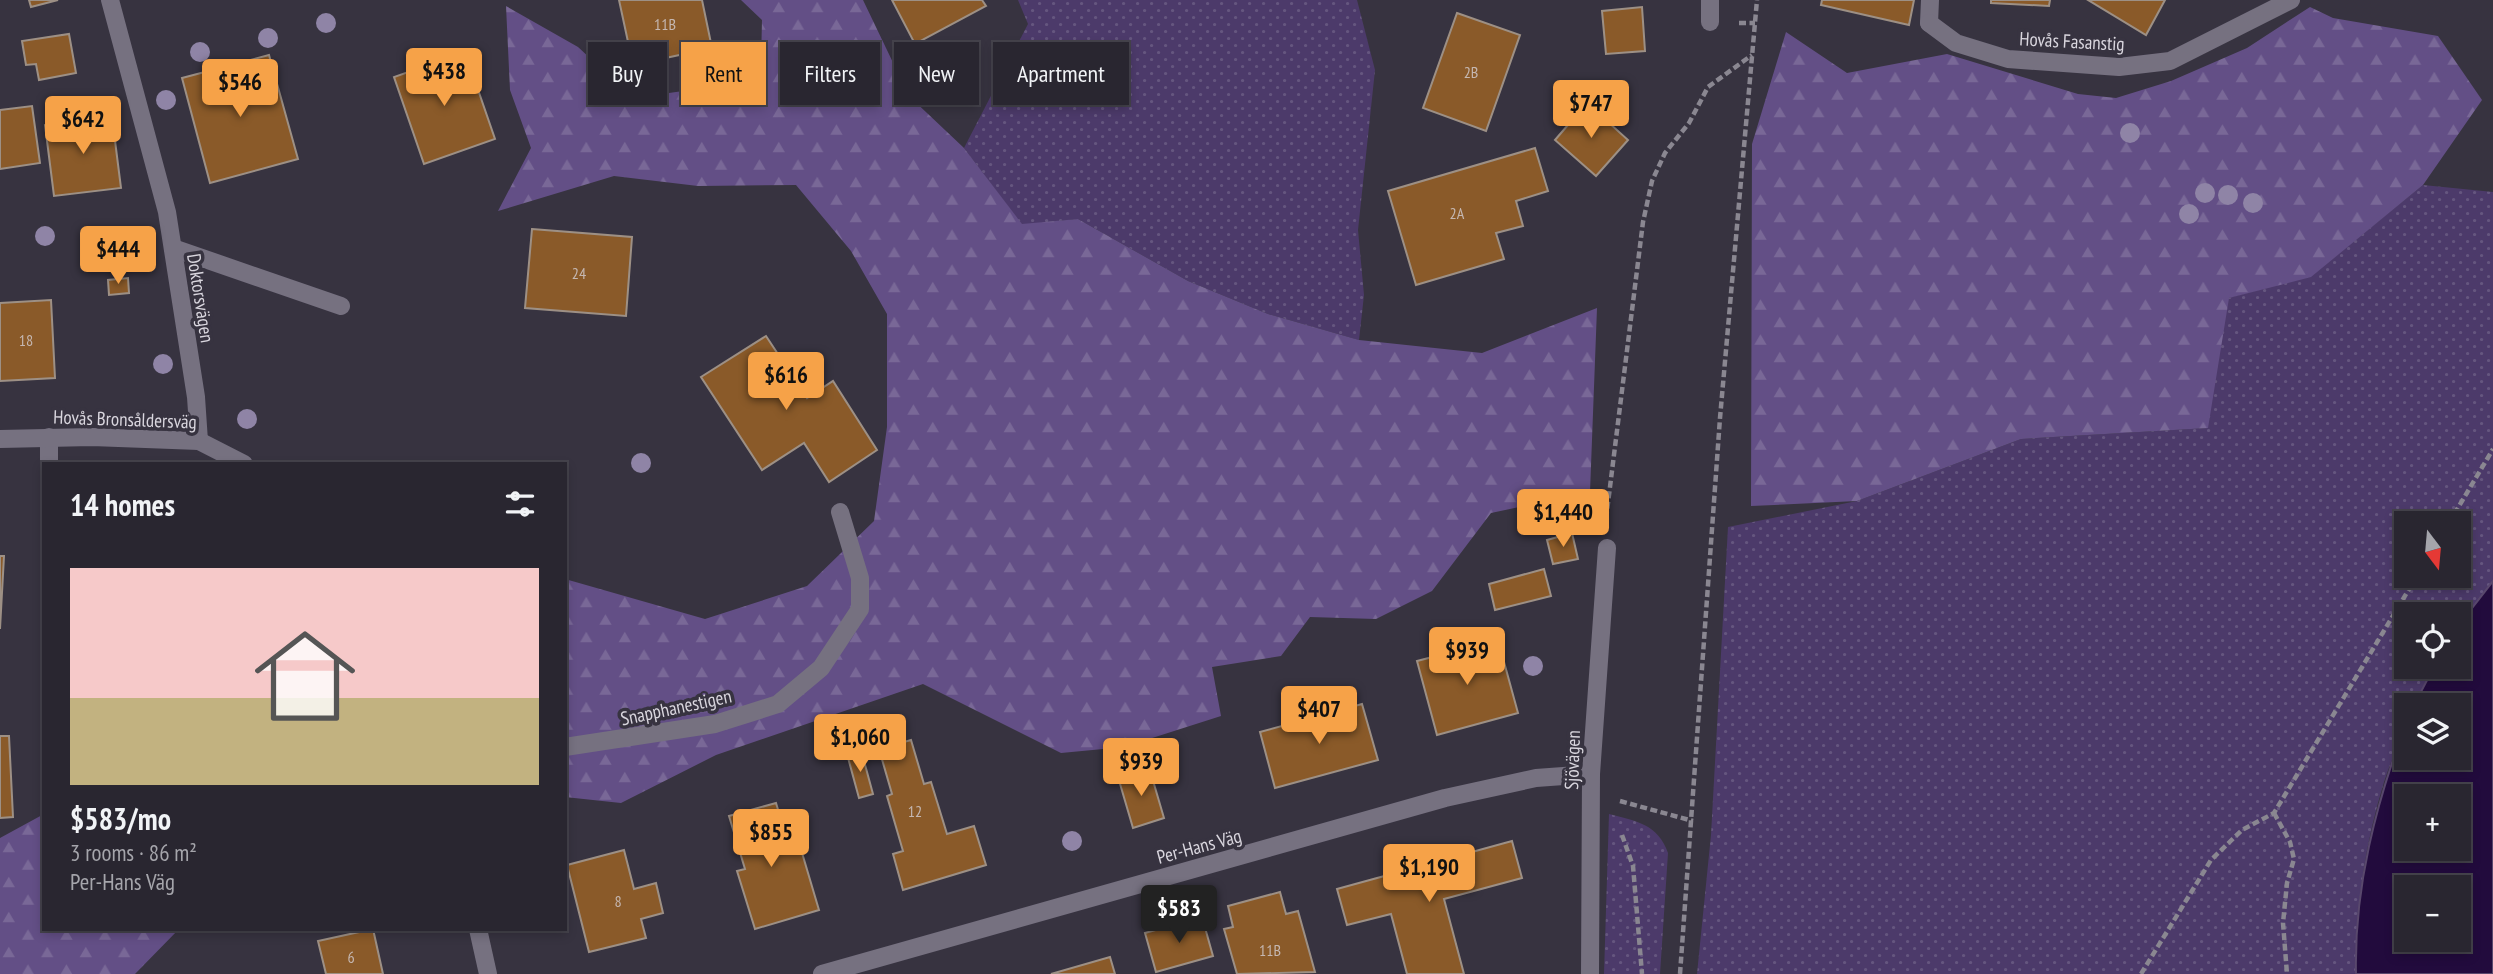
<!DOCTYPE html>
<html lang="en">
<head>
<meta charset="utf-8">
<style>
	body { margin:0; font-family:"PT Sans Narrow",sans-serif; background:#35323c; color:#f1f3f6; height:100vh; display:flex; flex-direction:column; font-size:26px; white-space:nowrap }
	* { box-sizing:border-box; margin:0 }
	p { font-size:23px; color:#a5a5ab }
	.icon { flex:none; width:38px; height:38px; fill:none; stroke:currentColor; stroke-width:2; stroke-linecap:round; stroke-linejoin:round }
	.map { position:relative; flex:1; overflow:hidden }
	.drawer { position:absolute; left:42px; top:462px; width:525px; height:469px; display:flex; flex-direction:column; background:#292630; border-radius:0px; box-shadow:0 4px 10px #0003,0 0 0 2px #45434c }
	.drawer>* { flex:none }
	.banner { position:absolute; left:588px; top:42px; width:665px; height:63px; display:flex; gap:14px }
	.needle { width:46px; rotate:164deg }
	.buttons { position:absolute; left:2394px; top:511px; display:grid; gap:14px }
	.buttons a { display:grid; place-items:center; width:77px; height:77px; border-radius:0px; background:#292630; box-shadow:0 4px 10px #0003,0 0 0 2px #45434c; font-size:35px }
	.price { position:absolute; translate:-50% -60px; padding:0 16px; border-radius:7px; background:#f6a248; color:#111; font-size:23px; line-height:46px; filter:drop-shadow(0 2px 4px #0008) }
	.price::after { content:''; position:absolute; left:50%; top:42px; width:21px; height:16px; margin-left:-10px; background:inherit; clip-path:polygon(0 0,100% 0,50% 100%) }
	.price.active { background:#222; color:#fff }
	ul { padding:0; list-style:none }
	li { display:grid; align-content:center; gap:14px; height:371px; padding:0 28px }
	li span { display:grid; place-items:center; height:217px; border-radius:0px; color:#555 }
	li>.icon { margin-inline-start:auto }
	span .icon { width:126px; height:126px; fill:#fffc; stroke-width:1 }
	li b { font-size:30px }
	h2 { display:flex; justify-content:space-between; align-items:center; height:84px; padding:0 28px; font-size:30px }
	.tag { padding:0 24px; border-radius:0px; background:#292630; box-shadow:0 4px 10px #0003,0 0 0 2px #45434c; font-size:24px; line-height:63px }
	.tag.active { background:#f6a248; color:#111 }
	.map>svg:first-child { display:block }
	.grass { fill:url(#grass-dots); fill-rule:evenodd }
	.forest { fill:url(#forest-firs) }
	.water { fill:#220b3d; stroke:#59486d; stroke-width:2; fill-rule:evenodd }
	.building { fill:#8a5a29; stroke:#9d9085; stroke-width:2 }
	.lines { fill:none; stroke-linecap:round; stroke-linejoin:round }
	.path { stroke:#8a8791; stroke-width:4.5; stroke-dasharray:7 3.5; stroke-linecap:butt }
	.lane { stroke:#767180; stroke-width:18 }
	.street { stroke:#767180; stroke-width:18 }
	.tree { fill:#8f84a6 }
	.labels { text-anchor:middle; dominant-baseline:central; stroke-width:7; stroke-linejoin:round; paint-order:stroke }
	.number-label { font-size:16px; fill:#c5b7b1 }
	.street-label { font-size:19px; fill:#d9d6de; stroke:#373340 }
</style>
</head>
<body>
<div class="map">
<svg width="2493" height="974" viewBox="0 0 2493 974">
	<defs>
		<pattern id="grass-dots" width="8" height="8" patternUnits="userSpaceOnUse" patternTransform="scale(1.75)"><rect width="8" height="8" fill="#4c3a6a"/><path d="M2 2h.1M6 6h.1" fill="none" stroke="#65567f" stroke-width="1.8" stroke-linecap="round"/></pattern>
		<pattern id="forest-firs" width="22" height="20" patternUnits="userSpaceOnUse" patternTransform="scale(1.75)"><rect width="22" height="20" fill="#634f86"/><path d="M5 1l3.5 6h-7zM16 11l3.5 6h-7z" fill="#796897"/></pattern>
	</defs>
	<rect width="100%" height="100%" fill="#373340"/>
	<!-- grass -->
	<g class="grass">
		<path d="M1018 0H1357L1375 70 1358 230 1364 295 1359 340 1268 314 1188 281 1078 219 1022 225 964 148 1028 24Z"/>
		<path d="M2423 185 2493 192V581L2459 625V614H2406V667H2434L2414 705H2406C2406 733 2392 756 2384 782 2365 844 2355 910 2356 974H1697L1711 835 1728 527 1857 501 2021 439 2207 428 2228 298 2311 276ZM2406 523H2459V576H2406Z"/>
		<path d="M1609 814C1636 821 1658 824 1668 853L1660 974H1604Z"/>
	</g>
	<!-- forest -->
	<g class="forest">
		<path d="M741 0H863L909 96 964 148 1022 224 1078 219 1188 281 1268 314 1359 340 1482 353 1597 308 1590 492 1491 513 1432 591 1376 619 1310 617 1281 656 1212 667 1221 716 1124 747 1061 753 923 684 716 755 621 803 565 797V579L705 619 807 586 874 521 887 427V314L851 251 796 185 698 186 614 176 498 211 531 148 510 90 506 6 578 47 633 98 712 87 761 62 762 20Z"/>
		<path d="M2310 7 2333 18 2438 36 2482 100 2423 185 2311 277 2229 298 2208 428 2021 439 1857 501 1751 506 1752 144 1786 32 1847 73 1947 54 2078 94 2116 98 2171 81 2247 48Z"/>
		<path d="M44 814V929H179L135 974H0V838Z"/>
	</g>
	<!-- water -->
	<path class="water" d="M2493 581V974H2356C2354 887 2376 804 2406 723V758H2459V705H2414L2434 667H2459V625ZM2406 796H2459V849H2406ZM2406 887H2459V940H2406Z"/>
	<!-- building -->
	<g class="building">
		<path d="M29 0H58L31 7Z"/>
		<path d="M619 0H702L712 48 633 65Z"/>
		<path d="M892 0H982L986 6 915 44Z"/>
		<path d="M1822 0H1914L1909 25 1821 5Z"/>
		<path d="M1991 0H2050L2049 6 1991 3Z"/>
		<path d="M2088 0H2165L2146 35Z"/>
		<path d="M1642 7 1645 51 1606 54 1602 11Z"/>
		<path d="M1457 13 1520 35 1486 131 1423 108Z"/>
		<path d="M69 34 76 73 39 80 36 64 26 65 22 41Z"/>
		<path d="M465 52 495 139 424 164 394 77Z"/>
		<path d="M269 55 298 159 210 183 182 78Z"/>
		<path d="M1587 103 1628 140 1596 176 1555 140Z"/>
		<path d="M32 106 40 163 0 169V110Z"/>
		<path d="M112 117 121 188 54 196 45 125Z"/>
		<path d="M1535 148 1548 191 1516 201 1523 226 1496 233 1504 259 1416 285 1388 191Z"/>
		<path d="M532 229 632 237 626 316 525 308Z"/>
		<path d="M128 278 129 293 109 295 108 280Z"/>
		<path d="M51 300 55 378 0 381V303Z"/>
		<path d="M766 336 807 398 833 381 877 450 829 482 804 443 762 470 701 377Z"/>
		<path d="M1572 533 1578 559 1553 564 1547 540Z"/>
		<path d="M0 556H4L0 629Z"/>
		<path d="M1544 569 1551 596 1495 610 1489 584Z"/>
		<path d="M1498 640 1518 713 1437 735 1417 661Z"/>
		<path d="M1362 704 1378 760 1275 788 1260 732Z"/>
		<path d="M0 736H9L13 817 0 818Z"/>
		<path d="M911 740 924 784 931 782 947 834 974 826 986 865 903 890 893 854 903 851 887 796 892 794 879 749Z"/>
		<path d="M861 750 873 794 859 798 847 754Z"/>
		<path d="M1149 767 1164 818 1133 828 1118 777Z"/>
		<path d="M776 803 790 849 800 846 819 910 755 929 737 871 745 869 729 816Z"/>
		<path d="M1512 841 1522 878 1444 899 1464 974H1407L1391 914 1347 925 1337 889Z"/>
		<path d="M624 850 634 889 656 883 663 913 641 919 646 938 589 952 567 865Z"/>
		<path d="M1280 892 1286 914 1298 911 1315 972 1237 974 1224 929 1233 927 1228 906Z"/>
		<path d="M1202 917 1213 956 1156 972 1145 933Z"/>
		<path d="M373 929 383 974H326L318 941Z"/>
		<path d="M1110 957 1115 974H1051Z"/>
	</g>
	<g class="lines">
		<!-- path -->
		<g class="path">
			<path d="M1739 23H1755"/>
			<path d="M1606 519 1643 222 1652 181 1665 153 1689 123 1708 87 1752 55"/>
			<path d="M2449 523 2493 449"/>
			<path d="M1620 801 1693 821"/>
			<path d="M2274 813 2290 842 2294 859 2287 883 2283 923 2287 974"/>
			<path d="M1622 835 1633 866 1642 974"/>
			<path d="M1680 974 1720 418 1757 0"/>
			<path d="M2141 974 2211 860 2242 830 2274 813 2417 576"/>
		</g>
		<!-- lane -->
		<g class="lane">
			<path d="M1929 23 1930 0"/>
			<path d="M173 248 341 306"/>
			<path d="M49 437V464"/>
			<path d="M565 747 715 724 778 704 821 668 860 609V578L840 512"/>
		</g>
		<!-- street -->
		<g class="street">
			<path d="M110 0 167 212 196 397 199 441"/>
			<path d="M1710 22V0"/>
			<path d="M1929 23 1956 43 2008 59 2119 67 2170 61 2291 0"/>
			<path d="M0 439 92 437 199 441 244 464"/>
			<path d="M478 929 488 974"/>
			<path d="M822 974 1445 798 1536 778 1591 774"/>
			<path d="M1590 974 1591 774 1607 548"/>
		</g>
	</g>
	<!-- trees -->
	<g class="tree">
		<circle cx="326" cy="23" r="10"/>
		<circle cx="268" cy="38" r="10"/>
		<circle cx="200" cy="52" r="10"/>
		<circle cx="166" cy="100" r="10"/>
		<circle cx="2130" cy="133" r="10"/>
		<circle cx="2205" cy="193" r="10"/>
		<circle cx="2228" cy="195" r="10"/>
		<circle cx="2253" cy="203" r="10"/>
		<circle cx="2189" cy="214" r="10"/>
		<circle cx="45" cy="236" r="10"/>
		<circle cx="163" cy="364" r="10"/>
		<circle cx="247" cy="419" r="10"/>
		<circle cx="641" cy="463" r="10"/>
		<circle cx="1533" cy="666" r="10"/>
		<circle cx="1072" cy="841" r="10"/>
	</g>
	<g class="labels">
		<!-- number labels -->
		<g class="number-label">
			<text x="665" y="24">11B</text>
			<text x="1471" y="72">2B</text>
			<text x="1457" y="213">2A</text>
			<text x="579" y="273">24</text>
			<text x="26" y="340">18</text>
			<text x="915" y="811">12</text>
			<text x="618" y="901">8</text>
			<text x="1270" y="950">11B</text>
			<text x="351" y="957">6</text>
		</g>
		<!-- street labels -->
		<g class="street-label">
			<text transform="translate(2072 41) rotate(3)">Hovås Fasanstig</text>
			<text transform="translate(201 298) rotate(81)">Doktorsvägen</text>
			<text transform="translate(125 419) rotate(2)">Hovås Bronsåldersväg</text>
			<text transform="translate(676 707) rotate(-12)">Snapphanestigen</text>
			<text transform="translate(1572 760) rotate(-88)">Sjövägen</text>
			<text transform="translate(1199 846) rotate(-15)">Per-Hans Väg</text>
		</g>
	</g>
</svg>
<div class="buttons">
<a><svg class="needle" viewBox="-14 -14 28 28"><path d="M0-13l5 13h-10z" fill="#e53935"/><path d="M0 13l5-13h-10z" fill="#a5a5ab"/></svg></a>
<a><svg class="icon" aria-label="locate" viewBox="0 0 24 24"><circle cx="12" cy="12" r="6"/><path d="M12 2v4M12 18v4M2 12h4M18 12h4"/></svg></a>
<a><svg class="icon" aria-label="layers" viewBox="0 0 24 24"><path d="M12 4l9 5-9 5-9-5zM3 14l9 5 9-5"/></svg></a>
<a>+</a>
<a>−</a>
</div>
<b class="price" style="left:444px;top:108px">$438</b>
<b class="price" style="left:240px;top:119px">$546</b>
<b class="price" style="left:1591px;top:140px">$747</b>
<b class="price" style="left:83px;top:156px">$642</b>
<b class="price" style="left:118px;top:286px">$444</b>
<b class="price" style="left:786px;top:412px">$616</b>
<b class="price" style="left:1563px;top:549px">$1,440</b>
<b class="price" style="left:1467px;top:687px">$939</b>
<b class="price" style="left:1319px;top:746px">$407</b>
<b class="price" style="left:860px;top:774px">$1,060</b>
<b class="price" style="left:1141px;top:798px">$939</b>
<b class="price" style="left:771px;top:869px">$855</b>
<b class="price" style="left:1429px;top:904px">$1,190</b>
<b class="price active" style="left:1179px;top:945px">$583</b>
<div class="banner">
<a class="tag">Buy</a>
<a class="tag active">Rent</a>
<a class="tag">Filters</a>
<a class="tag">New</a>
<a class="tag">Apartment</a>
</div>
<section class="drawer">
<h2>14 homes<svg class="icon" aria-label="filters" viewBox="0 0 24 24"><path d="M4 7h16M4 17h16"/><circle cx="9" cy="7" r="2"/><circle cx="15" cy="17" r="2"/></svg></h2>
<ul>
<li><span style="background:linear-gradient(#f6c9c9 60%,#c2b280 0)"><svg class="icon" aria-label="home" viewBox="0 0 24 24"><path d="M3 11l9-7 9 7M6 9v11h12V9"/></svg></span><div><b>$583/mo</b><p>3 rooms · 86 m²</p><p>Per-Hans Väg</p></div></li>
</ul>
</section>
</div>
</body>
</html>
